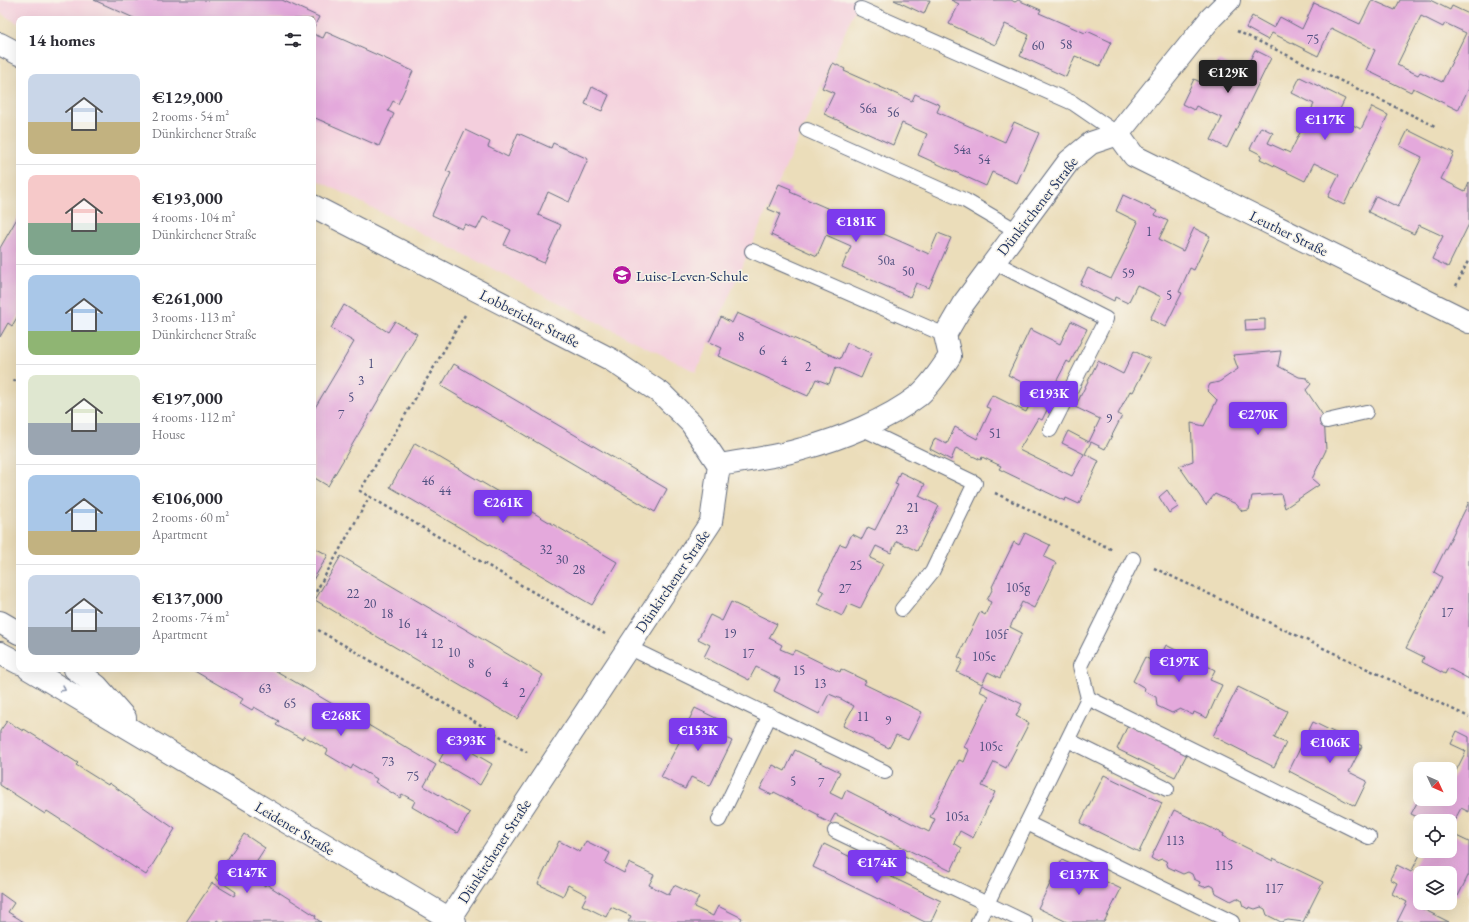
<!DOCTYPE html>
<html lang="en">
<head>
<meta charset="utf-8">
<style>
	body { margin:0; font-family:"EB Garamond",serif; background:#f7f7f7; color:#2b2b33; height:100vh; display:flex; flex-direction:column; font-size:15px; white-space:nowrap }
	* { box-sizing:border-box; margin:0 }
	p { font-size:13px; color:#7c7c81 }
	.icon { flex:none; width:22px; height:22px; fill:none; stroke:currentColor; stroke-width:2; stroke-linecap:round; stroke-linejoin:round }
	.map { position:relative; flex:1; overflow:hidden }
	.panel { position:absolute; left:16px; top:16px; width:300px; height:656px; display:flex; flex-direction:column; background:#fff; border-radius:8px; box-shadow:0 4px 16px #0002 }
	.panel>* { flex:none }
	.needle { width:26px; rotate:134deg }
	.buttons { position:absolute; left:1413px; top:762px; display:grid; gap:8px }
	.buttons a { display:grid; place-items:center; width:44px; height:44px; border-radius:8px; background:#fff; box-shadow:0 4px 16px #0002; font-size:20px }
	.price { position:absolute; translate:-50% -34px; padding:0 9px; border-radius:4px; background:#7c3aed; color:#fff; font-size:13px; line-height:26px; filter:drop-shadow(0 1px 2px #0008) }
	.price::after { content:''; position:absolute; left:50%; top:24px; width:12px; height:9px; margin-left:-6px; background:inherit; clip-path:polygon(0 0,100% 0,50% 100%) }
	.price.on { background:#222; color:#fff }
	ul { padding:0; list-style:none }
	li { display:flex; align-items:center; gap:12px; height:100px; padding:0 12px }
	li+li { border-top:1px solid #e1e1e2 }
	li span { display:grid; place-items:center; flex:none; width:112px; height:80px; border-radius:8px; color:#555 }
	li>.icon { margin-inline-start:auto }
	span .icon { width:48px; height:48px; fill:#fffc; stroke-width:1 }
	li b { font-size:17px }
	h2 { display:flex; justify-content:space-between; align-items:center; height:48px; padding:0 12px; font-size:17px }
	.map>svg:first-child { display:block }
	.built { fill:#f4cfdd }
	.building { fill:#e4a9dc; fill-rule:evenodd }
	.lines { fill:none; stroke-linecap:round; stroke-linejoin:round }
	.service-casing { stroke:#646c7e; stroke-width:16 }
	.minor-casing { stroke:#646c7e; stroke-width:24 }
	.path { stroke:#646c7e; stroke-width:2.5; stroke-dasharray:3 3; stroke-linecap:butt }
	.service { stroke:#fff; stroke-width:14 }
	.minor { stroke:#fff; stroke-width:22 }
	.oneway { stroke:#8d97ae }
	.labels { text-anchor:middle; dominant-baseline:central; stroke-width:3; stroke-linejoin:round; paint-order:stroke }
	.number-label { font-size:13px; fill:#4d4e7e }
	.street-label { font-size:15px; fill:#1b2f5e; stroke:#f7f3e8 }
	.poi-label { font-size:15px; fill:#1b2f5e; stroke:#f7f3e8; text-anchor:start }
</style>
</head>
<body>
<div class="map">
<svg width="1469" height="922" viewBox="0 0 1469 922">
	<rect width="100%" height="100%" fill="#f7f3e8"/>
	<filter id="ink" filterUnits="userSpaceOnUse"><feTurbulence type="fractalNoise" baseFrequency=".025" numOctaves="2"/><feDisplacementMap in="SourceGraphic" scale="8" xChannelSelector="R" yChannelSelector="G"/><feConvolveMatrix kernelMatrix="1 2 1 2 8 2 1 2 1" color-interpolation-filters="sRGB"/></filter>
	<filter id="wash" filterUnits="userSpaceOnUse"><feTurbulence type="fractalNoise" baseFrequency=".012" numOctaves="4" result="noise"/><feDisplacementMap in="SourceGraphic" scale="16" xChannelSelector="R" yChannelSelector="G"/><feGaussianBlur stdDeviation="0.9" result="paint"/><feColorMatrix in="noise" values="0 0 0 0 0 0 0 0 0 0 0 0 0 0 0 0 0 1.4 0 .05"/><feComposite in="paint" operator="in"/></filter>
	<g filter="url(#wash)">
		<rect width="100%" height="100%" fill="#ebddba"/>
		<!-- built -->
		<path class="built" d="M0 0H859L696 372 313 178V19H19V24L0 13Z"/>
		<g id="blocks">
			<!-- building -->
			<g class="building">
				<path d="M94 0H282L319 17 313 29V19H136Z"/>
				<path d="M894 0H930L924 14Z"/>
				<path d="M951 0H1011L1015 2 1018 0 1041 10 1039 13 1085 33 1087 31 1111 42 1100 66 1075 56 1066 77 1020 56 1029 35 1005 24 995 45 949 24 959 4Z"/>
				<path d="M1372 0 1395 10 1400 0H1430L1450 10 1452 6 1469 14V88L1458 110 1413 88 1411 92 1366 70 1375 50 1331 28 1318 56 1272 33 1268 40 1246 28 1252 16 1274 28 1280 17 1302 29 1314 3 1360 24ZM1421 16 1443 27 1445 23 1466 33 1442 82 1420 72 1418 75 1397 65Z"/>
				<path d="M326 32 413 71 398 104 393 101 388 111 394 114 379 146 313 117V34L323 38Z"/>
				<path d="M1255 50 1271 58 1227 148 1211 140 1222 118 1196 106 1194 110 1182 104 1194 79 1206 85 1219 60 1244 72Z"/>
				<path d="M833 63 845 69 844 71 912 101 915 94 940 105 937 112 1005 142 1014 122 1039 133 1017 183 992 172 986 186 918 155 927 134 902 123 893 145 824 114 834 93 822 88Z"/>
				<path d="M1300 77 1345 99 1336 117 1361 129 1372 107 1388 115 1344 205 1328 197 1339 175 1314 163 1305 181 1260 159 1262 155 1250 149 1261 127 1273 133 1268 143 1290 153 1314 104 1292 93Z"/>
				<path d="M592 87 609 95 602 111 585 104Z"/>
				<path d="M465 130 490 142 488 147 508 157 518 133 551 148 553 143 588 159 569 202 548 192 538 215 561 225 544 263 504 245 511 230 483 217 477 229 465 224 462 229 432 215 451 173 446 171Z"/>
				<path d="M1408 130 1454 153 1441 179 1465 191 1469 182V224L1448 267 1432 259 1443 236 1419 225 1414 234 1368 212 1376 196 1398 207 1422 157 1400 146Z"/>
				<path d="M779 184 791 189 790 192 836 212 837 210 862 221 861 224 929 254 938 233 951 238 929 288 916 283 910 297 842 267 851 246 826 235 817 256 771 235 780 214 768 209Z"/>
				<path d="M1123 195 1157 211 1155 215 1168 221 1159 239 1183 251 1194 228 1210 236 1194 270 1190 268 1179 292 1182 293 1165 327 1150 319 1161 297 1137 285 1128 303 1115 297 1114 301 1080 284 1088 268 1111 279 1125 251 1138 222 1116 211Z"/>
				<path d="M19 215V314L12 326 8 323 0 337V248Z"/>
				<path d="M344 305 388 332 395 321 417 334 328 486 313 477V411L354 342 331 328Z"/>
				<path d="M737 313 840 359 847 343 872 353 861 378 836 367 829 384 816 379 808 396 718 356 722 348 709 342 721 317 732 323Z"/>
				<path d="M1265 319V330L1246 331 1245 320Z"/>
				<path d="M1071 321 1087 329 1070 363 1067 361 1055 384 1059 386 1042 420 1038 418 1019 450 1072 476 1084 454 1062 443 1068 431 1089 442 1100 419 1075 407 1098 361 1123 374 1134 351 1150 359 1133 392 1130 391 1118 414 1122 416 1105 449 1091 442 1085 454 1099 461 1079 504 1066 498 1065 501 999 469 1001 466 982 457 981 460 956 448 951 460 930 449 935 438 947 444 955 427 977 439 991 409 986 407 992 395 1026 412 1037 390 1008 375 1030 329 1060 344Z"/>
				<path d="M1281 351 1278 366 1299 377 1307 378 1311 384 1306 390 1324 417 1326 450 1312 479 1319 485 1285 508 1281 494 1252 496 1249 510 1242 511 1236 504 1215 494 1206 505 1179 466 1193 461 1191 423 1204 426 1217 400 1207 390 1210 384 1219 382 1238 369 1233 355Z"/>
				<path d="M454 364 667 489 655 512 441 386Z"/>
				<path d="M415 443 617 562 592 605 390 487Z"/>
				<path d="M900 472 925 484 919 496 939 506 917 551 897 541 891 553 876 546 870 558 883 564 860 609 848 604 842 616 818 604 824 592 819 589 840 544 846 546 852 534 862 539 868 527 875 530 898 485 895 484Z"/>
				<path d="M1167 490 1178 507 1169 513 1159 497Z"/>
				<path d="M1469 502V679L1448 668 1445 674 1422 662 1424 657 1406 648 1442 577 1434 572Z"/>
				<path d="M1025 533 1050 545 1044 557 1056 563 1034 608 1022 602 1010 627 1022 633 1000 678 988 672 982 684 957 672 963 660 958 657 980 612 985 615 991 602 987 600 993 588 992 587 1014 542 1019 545Z"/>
				<path d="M313 547 328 555 313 580Z"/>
				<path d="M341 556 543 675 517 719 315 600Z"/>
				<path d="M731 602 777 624 769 638 782 645 780 649 792 654 795 650 840 672 841 669 866 681 864 684 922 712 908 740 896 735 889 748 843 726 854 706 841 699 829 694 819 714 774 691 780 679 756 667 749 680 704 657 710 645 698 639 710 615 722 621Z"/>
				<path d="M1166 645 1215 670 1210 680 1222 685 1207 718 1194 712 1193 715 1180 709 1172 713 1157 706 1156 697 1144 691 1145 688 1133 681 1145 657 1157 664Z"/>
				<path d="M191 669H273L436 765 424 786 470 813 457 833 412 807 415 801 402 794 400 798 375 782 377 779 353 765 351 769 326 754 328 750 304 736 302 739 276 725 279 721 254 707 252 710 240 703 243 699Z"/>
				<path d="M982 685 1022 704 1016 716 1029 723 1006 768 994 762 982 786 995 792 973 838 960 831 954 843 962 848 951 871 835 814 830 823 818 817 819 815 774 792 772 795 760 789 773 765 785 771 795 750 840 772 830 793 842 799 846 790 929 832 935 819 930 817 959 760 964 762 969 750 964 747 989 696 979 691Z"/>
				<path d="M1238 687 1287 711 1274 738 1286 743 1274 767 1213 736Z"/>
				<path d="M695 708 720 720 714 732 732 741 710 786 691 777 685 789 661 777 690 721 689 720Z"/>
				<path d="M7 721 23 731 24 729 78 763 76 765 108 785 109 783 175 829 146 875 47 811 45 814 0 785V731Z"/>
				<path d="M1313 722 1362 746 1349 772 1367 781 1355 806 1289 771Z"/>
				<path d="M1128 725 1187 754 1175 777 1117 749Z"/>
				<path d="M1457 731 1469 737V812L1461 808 1450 829V821H1425L1411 814 1419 799H1450V783L1466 751 1451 744Z"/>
				<path d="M451 740 492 764 480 785 439 761Z"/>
				<path d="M1104 775 1162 803 1139 852 1080 823Z"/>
				<path d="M1174 810 1224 834 1223 836 1273 861V858L1323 882 1303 922 1288 920 1281 922 1267 915 1265 909 1261 907 1255 909 1249 907 1248 909 1243 906 1241 900 1237 898 1231 901 1216 893 1214 887 1210 885 1204 887 1199 885 1200 882 1194 879 1192 874 1188 872 1183 874 1168 867 1166 861 1162 859 1156 861 1151 858Z"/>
				<path d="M1450 833 1469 842V874L1458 896 1450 892V873H1420V900L1417 906 1449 922H1397L1407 902 1392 894 1397 883 1390 879 1397 865 1411 872 1422 851H1450Z"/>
				<path d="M244 834 265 848 248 874 265 886 266 884 316 916 315 918 321 922H220L217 920 216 922H186L212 883 234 896 236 892 215 878Z"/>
				<path d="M559 841 580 852 586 841 610 853 605 863 624 873 629 863 654 875 649 885 669 895 674 885 699 897 694 907 713 916 718 906 742 918 740 922H628L631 916 611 907 606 917 582 905 587 895 568 885 563 896 538 884Z"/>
				<path d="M824 844 941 901 931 922H925L813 867Z"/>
				<path d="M1062 860 1121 889 1104 922H1067L1038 908Z"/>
				<path d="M0 893 14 903 8 912 24 922H0Z"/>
			</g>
		</g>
	</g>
	<g filter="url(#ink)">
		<use href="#blocks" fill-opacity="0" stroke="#646c7e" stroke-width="1"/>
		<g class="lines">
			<!-- service casing -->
			<g class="service-casing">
				<g id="service">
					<path d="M861 9 1073 103 1118 134"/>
					<path d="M807 130 966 201 1017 231"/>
					<path d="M752 251 945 335"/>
					<path d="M994 262 1106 319 1050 430"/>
					<path d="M1327 421 1366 412"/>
					<path d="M861 428 975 483 932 572 902 609"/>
					<path d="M628 647 885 772"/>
					<path d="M1088 698 1369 837"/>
					<path d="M1068 740 1167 789"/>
					<path d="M719 820 770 715"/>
					<path d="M1027 823 1232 922"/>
					<path d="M835 831 1025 922"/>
					<path d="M978 922 1088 698 1080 666 1133 559"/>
				</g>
			</g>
			<!-- minor casing -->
			<g class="minor-casing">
				<g id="minor">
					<path d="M0 44 19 54"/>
					<path d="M1118 134 1134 156 1469 322"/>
					<path d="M313 206 610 359 662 394 691 423 719 465"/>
					<path d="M719 465C746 460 776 457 802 449 840 439 887 420 918 396 931 385 941 370 950 356L945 335 963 304 1069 161 1091 143 1118 134 1211 18 1229 0"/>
					<path d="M0 622 19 633"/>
					<path d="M0 653 19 663"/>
					<path d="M29 669 455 922"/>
					<path d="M75 669 97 686 125 718"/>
					<path d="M449 919 711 522 719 465"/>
				</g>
			</g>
			<!-- path -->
			<g class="path">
				<path d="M1237 31 1437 127"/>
				<path d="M1456 286 1469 259"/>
				<path d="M465 315 360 491 605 634"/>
				<path d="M14 382 19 373"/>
				<path d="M995 493 1113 550"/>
				<path d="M1154 568 1469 717"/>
				<path d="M313 597 370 496"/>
				<path d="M313 627 527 752"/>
			</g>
			<!-- service -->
			<use href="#service" class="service"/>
			<!-- minor -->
			<use href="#minor" class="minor"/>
		</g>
		<!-- one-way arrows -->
		<defs><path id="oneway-chevron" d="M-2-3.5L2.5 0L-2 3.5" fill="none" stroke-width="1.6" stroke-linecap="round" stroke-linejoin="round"/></defs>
		<use class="oneway" href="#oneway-chevron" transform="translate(63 689) rotate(31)"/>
	</g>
	<!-- icons -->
	<defs>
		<g id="school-disc" transform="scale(1)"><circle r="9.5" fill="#b5179e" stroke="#f7f3e8"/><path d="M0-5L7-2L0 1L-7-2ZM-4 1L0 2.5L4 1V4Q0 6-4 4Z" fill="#fff"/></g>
	</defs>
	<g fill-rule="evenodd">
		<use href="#school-disc" x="622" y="275"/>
	</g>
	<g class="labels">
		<!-- number labels -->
		<g class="number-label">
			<text x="1313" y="39">75</text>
			<text x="1066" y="44">58</text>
			<text x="1038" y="45">60</text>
			<text x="868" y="108">56a</text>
			<text x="893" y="112">56</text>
			<text x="962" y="149">54a</text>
			<text x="984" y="159">54</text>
			<text x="1149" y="231">1</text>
			<text x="886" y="260">50a</text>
			<text x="908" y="271">50</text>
			<text x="1128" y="273">59</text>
			<text x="1169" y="295">5</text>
			<text x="741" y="336">8</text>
			<text x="762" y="350">6</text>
			<text x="784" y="360">4</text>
			<text x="371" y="363">1</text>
			<text x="808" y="366">2</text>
			<text x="361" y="380">3</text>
			<text x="351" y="397">5</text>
			<text x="341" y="414">7</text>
			<text x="1109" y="418">9</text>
			<text x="995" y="433">51</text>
			<text x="428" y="480">46</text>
			<text x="445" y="490">44</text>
			<text x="913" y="507">21</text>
			<text x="902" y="529">23</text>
			<text x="546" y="549">32</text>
			<text x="562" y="559">30</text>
			<text x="856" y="565">25</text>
			<text x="579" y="569">28</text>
			<text x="1018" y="587">105g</text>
			<text x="845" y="588">27</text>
			<text x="353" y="593">22</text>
			<text x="370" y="603">20</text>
			<text x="1447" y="612">17</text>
			<text x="387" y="613">18</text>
			<text x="404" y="623">16</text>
			<text x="421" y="633">14</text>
			<text x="730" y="633">19</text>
			<text x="996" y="634">105f</text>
			<text x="437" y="643">12</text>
			<text x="454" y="652">10</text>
			<text x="748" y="653">17</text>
			<text x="984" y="656">105e</text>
			<text x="471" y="663">8</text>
			<text x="799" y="670">15</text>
			<text x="488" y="672">6</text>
			<text x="505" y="682">4</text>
			<text x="820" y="683">13</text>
			<text x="265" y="688">63</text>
			<text x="522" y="692">2</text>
			<text x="290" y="703">65</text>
			<text x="863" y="716">11</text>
			<text x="888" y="720">9</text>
			<text x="991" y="746">105c</text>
			<text x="388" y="761">73</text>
			<text x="413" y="776">75</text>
			<text x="793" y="781">5</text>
			<text x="821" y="782">7</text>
			<text x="957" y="816">105a</text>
			<text x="1175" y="840">113</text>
			<text x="1224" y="865">115</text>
			<text x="1274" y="888">117</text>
		</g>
		<!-- street labels -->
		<g class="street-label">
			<text transform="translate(1037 206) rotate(-52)">Dünkirchener Straße</text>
			<text transform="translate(1289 233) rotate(26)">Leuther Straße</text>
			<text transform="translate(530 318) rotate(27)">Lobbericher Straße</text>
			<text transform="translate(672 581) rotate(-56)">Dünkirchener Straße</text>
			<text transform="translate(295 828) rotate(31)">Leidener Straße</text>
			<text transform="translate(494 851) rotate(-57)">Dünkirchener Straße</text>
		</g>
		<!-- poi labels -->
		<g class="poi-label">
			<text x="636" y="275">Luise-Leven-Schule</text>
		</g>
	</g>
</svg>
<div class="buttons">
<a><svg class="needle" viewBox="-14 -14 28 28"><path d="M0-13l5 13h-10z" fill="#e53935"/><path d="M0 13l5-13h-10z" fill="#7c7c81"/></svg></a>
<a><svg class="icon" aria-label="locate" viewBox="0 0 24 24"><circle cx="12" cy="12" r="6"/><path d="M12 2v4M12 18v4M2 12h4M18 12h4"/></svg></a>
<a><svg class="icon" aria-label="layers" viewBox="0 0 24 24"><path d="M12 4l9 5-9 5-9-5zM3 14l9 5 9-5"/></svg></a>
</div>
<b class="price on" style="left:1228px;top:94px">€129K</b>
<b class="price" style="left:1325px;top:141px">€117K</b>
<b class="price" style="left:856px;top:243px">€181K</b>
<b class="price" style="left:1049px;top:415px">€193K</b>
<b class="price" style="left:1258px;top:436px">€270K</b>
<b class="price" style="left:503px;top:524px">€261K</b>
<b class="price" style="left:1179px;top:683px">€197K</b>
<b class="price" style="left:341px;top:737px">€268K</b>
<b class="price" style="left:698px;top:752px">€153K</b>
<b class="price" style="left:466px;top:762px">€393K</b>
<b class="price" style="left:1330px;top:764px">€106K</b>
<b class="price" style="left:877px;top:884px">€174K</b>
<b class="price" style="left:247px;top:894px">€147K</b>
<b class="price" style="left:1079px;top:896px">€137K</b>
<section class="panel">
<h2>14 homes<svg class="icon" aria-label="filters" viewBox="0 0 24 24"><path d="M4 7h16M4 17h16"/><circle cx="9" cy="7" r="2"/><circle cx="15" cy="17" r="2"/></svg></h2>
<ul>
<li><span style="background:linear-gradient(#c9d6e8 60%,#c2b280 0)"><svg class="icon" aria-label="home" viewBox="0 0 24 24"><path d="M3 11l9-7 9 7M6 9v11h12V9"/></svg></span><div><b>€129,000</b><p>2 rooms · 54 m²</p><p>Dünkirchener Straße</p></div></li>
<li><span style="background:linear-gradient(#f6c9c9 60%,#7fa58c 0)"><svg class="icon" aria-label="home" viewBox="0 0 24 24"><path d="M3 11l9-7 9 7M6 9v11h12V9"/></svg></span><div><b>€193,000</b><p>4 rooms · 104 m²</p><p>Dünkirchener Straße</p></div></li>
<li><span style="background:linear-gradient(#a9c7e8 70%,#8fb573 0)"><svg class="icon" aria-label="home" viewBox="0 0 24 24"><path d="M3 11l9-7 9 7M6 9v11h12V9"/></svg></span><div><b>€261,000</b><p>3 rooms · 113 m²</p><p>Dünkirchener Straße</p></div></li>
<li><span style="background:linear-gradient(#dfe7d0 60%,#9aa5b1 0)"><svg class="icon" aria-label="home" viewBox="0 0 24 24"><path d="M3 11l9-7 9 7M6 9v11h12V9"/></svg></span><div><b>€197,000</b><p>4 rooms · 112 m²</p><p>House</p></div></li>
<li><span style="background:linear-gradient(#a9c7e8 70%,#c2b280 0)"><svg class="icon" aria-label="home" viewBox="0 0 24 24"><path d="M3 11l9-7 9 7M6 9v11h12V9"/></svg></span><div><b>€106,000</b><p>2 rooms · 60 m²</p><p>Apartment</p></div></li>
<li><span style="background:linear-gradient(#c9d6e8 65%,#9aa5b1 0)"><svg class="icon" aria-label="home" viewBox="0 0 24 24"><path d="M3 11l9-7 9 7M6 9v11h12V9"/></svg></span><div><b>€137,000</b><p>2 rooms · 74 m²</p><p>Apartment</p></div></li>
</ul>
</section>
</div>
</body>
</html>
